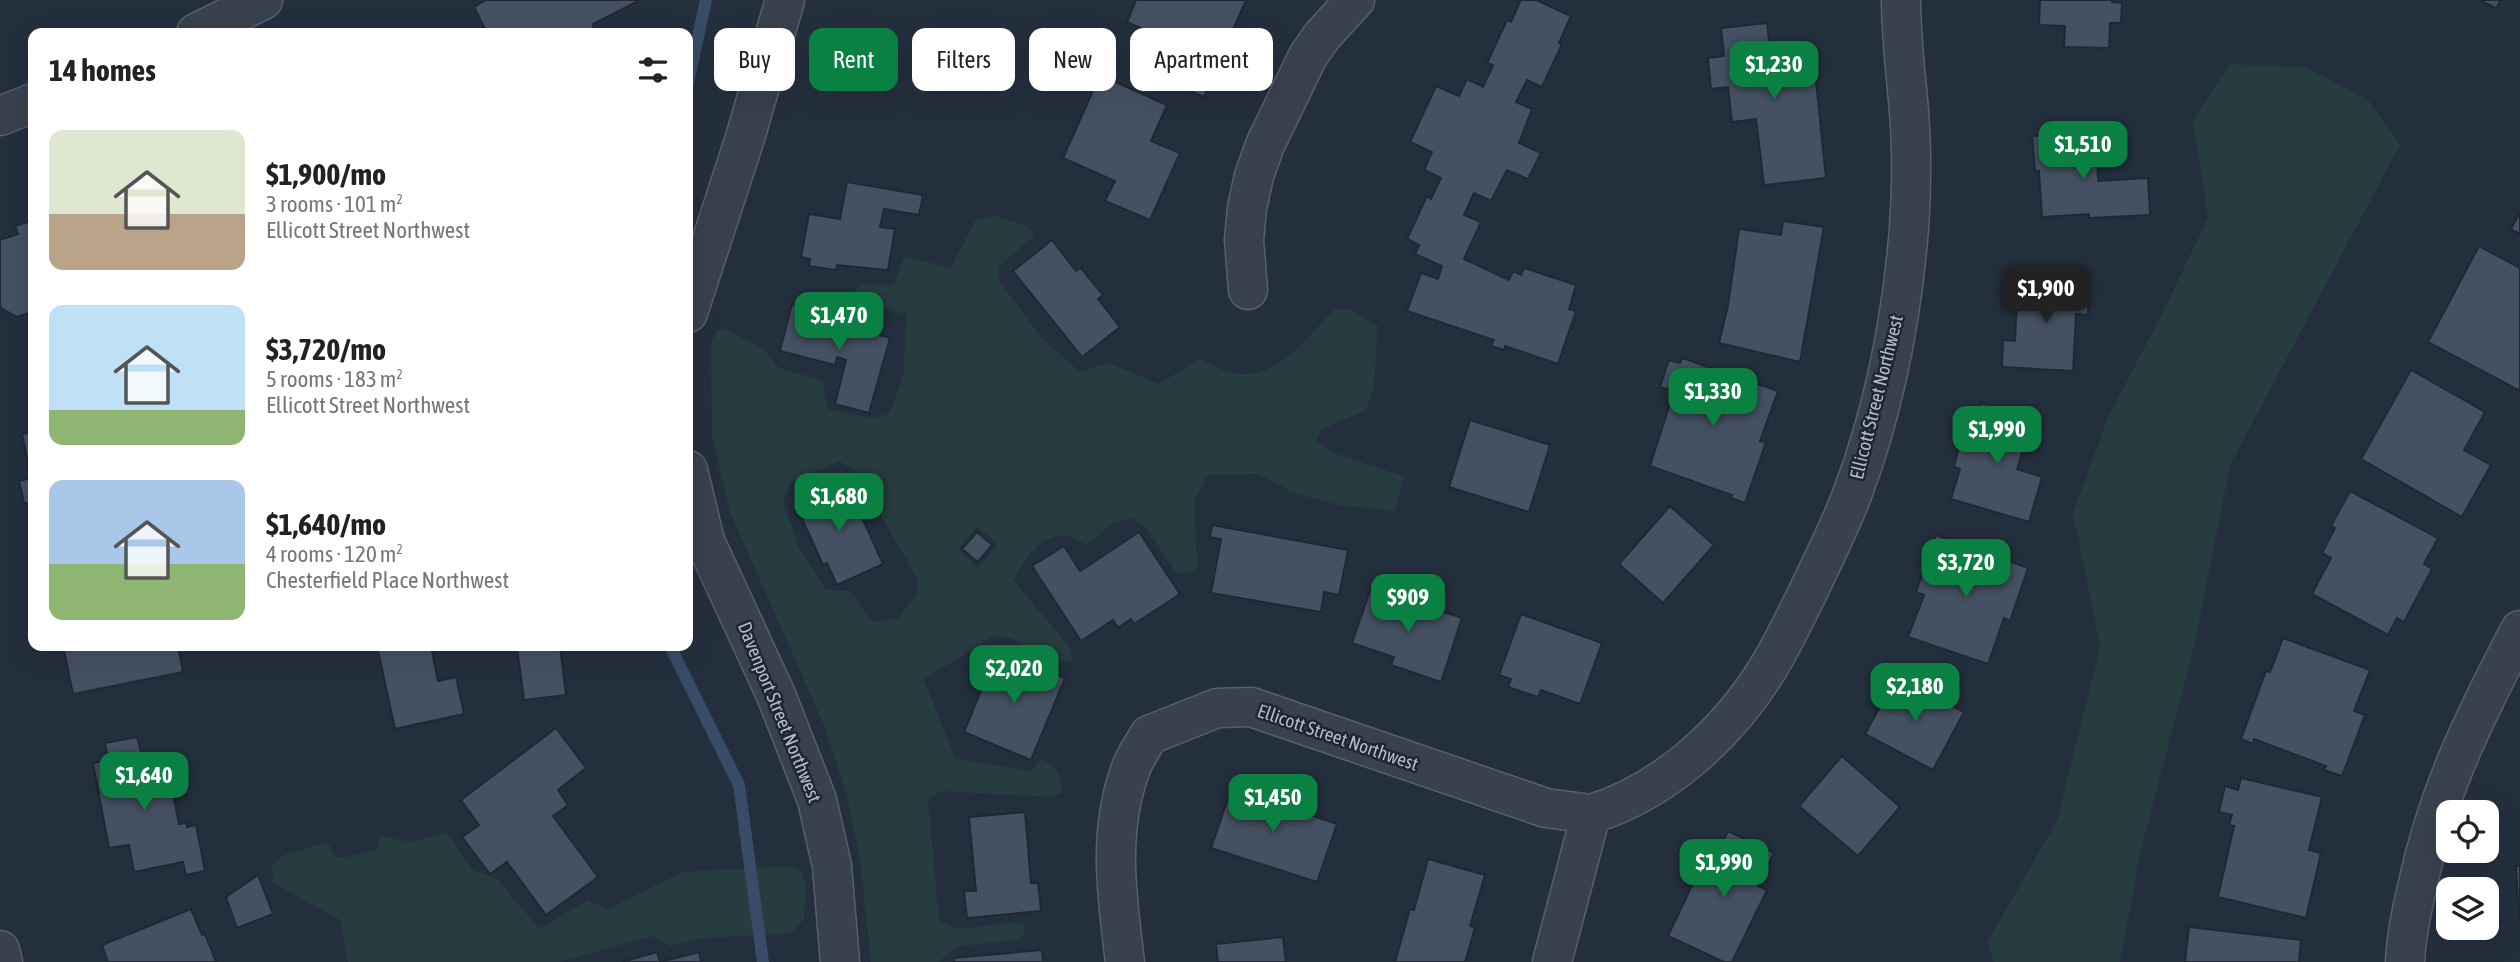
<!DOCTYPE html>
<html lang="en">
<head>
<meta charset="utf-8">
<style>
	body { margin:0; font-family:"Asap Condensed",sans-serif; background:#f2f2f2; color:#222; height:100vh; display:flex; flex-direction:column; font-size:26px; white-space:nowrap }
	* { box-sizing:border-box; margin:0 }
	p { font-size:23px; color:#767676 }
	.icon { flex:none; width:38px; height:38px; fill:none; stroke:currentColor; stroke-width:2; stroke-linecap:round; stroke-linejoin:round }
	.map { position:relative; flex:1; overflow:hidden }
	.panel { position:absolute; left:28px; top:28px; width:665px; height:623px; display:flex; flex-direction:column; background:#fff; border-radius:14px; box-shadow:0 7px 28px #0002 }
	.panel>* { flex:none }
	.guide { position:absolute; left:714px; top:28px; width:665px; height:63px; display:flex; gap:14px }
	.controls { position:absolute; left:2436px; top:800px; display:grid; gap:14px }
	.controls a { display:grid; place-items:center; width:63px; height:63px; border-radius:14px; background:#fff; box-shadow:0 7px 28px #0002; font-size:35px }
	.price { position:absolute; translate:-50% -60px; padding:0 16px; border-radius:14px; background:#0b8043; color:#fff; font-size:23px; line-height:46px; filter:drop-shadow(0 2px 4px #0008) }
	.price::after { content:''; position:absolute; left:50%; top:42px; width:21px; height:16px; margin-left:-10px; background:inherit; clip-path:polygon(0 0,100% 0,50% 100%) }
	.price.active { background:#222; color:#fff }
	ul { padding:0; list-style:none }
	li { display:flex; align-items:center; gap:21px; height:175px; padding:0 21px }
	li span { display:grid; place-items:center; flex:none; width:196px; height:140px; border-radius:14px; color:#555 }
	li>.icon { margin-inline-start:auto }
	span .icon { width:84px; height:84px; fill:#fffc; stroke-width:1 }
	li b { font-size:30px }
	h2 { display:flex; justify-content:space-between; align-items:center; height:84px; padding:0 21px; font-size:30px }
	.chip { padding:0 24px; border-radius:14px; background:#fff; box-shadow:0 7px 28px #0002; font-size:24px; line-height:63px }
	.chip.active { background:#0b8043; color:#fff }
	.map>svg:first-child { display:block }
	.green { fill:#263c3f; fill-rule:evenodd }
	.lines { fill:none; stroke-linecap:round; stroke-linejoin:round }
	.stream { stroke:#394c67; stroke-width:12 }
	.building { fill:#455162; stroke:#1f2835; stroke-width:2 }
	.minor-casing { stroke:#565f6c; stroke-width:41 }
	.minor { stroke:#38414e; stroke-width:38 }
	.labels { text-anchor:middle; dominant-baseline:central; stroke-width:5; stroke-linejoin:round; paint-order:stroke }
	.street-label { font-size:19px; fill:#b4bcc9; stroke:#1d2633 }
</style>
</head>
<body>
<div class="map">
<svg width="2520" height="962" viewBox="0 0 2520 962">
	<rect width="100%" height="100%" fill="#242f3e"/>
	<!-- green -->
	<g class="green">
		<path d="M2229 64 2305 67 2368 100 2400 145 2230 465 2195 643 2141 850 2120 962H1994L1987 943 2057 821 2100 647 2073 513 2108 417 2160 318 2208 218 2193 122Z"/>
		<path d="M996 216 1027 226 1035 235 998 267 1000 282 1042 338 1080 372 1109 363 1159 384 1199 359C1209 363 1219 369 1230 372 1275 384 1307 338 1334 309H1350L1378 326 1374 386 1366 410 1321 430 1316 440 1336 454 1404 476 1395 511 1339 505 1289 492 1288 489 1258 474 1208 475 1194 500 1197 567 1190 573H1176L1146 527 1132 518 1112 523 1087 545C1081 543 1073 537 1066 536 1041 533 1024 561 1013 580L1070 648 1072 660 1064 663 1010 638 994 636 924 679 955 758 1030 771 1042 759C1056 767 1063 777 1062 793L1051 797 941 791 928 800 939 921 959 929 1015 922 1024 924V934L1018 940 959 946 938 962H871L860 859 846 793 823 723 730 512 712 436 711 345 716 331 723 328 763 349 779 368 823 381 827 409 871 418 889 414 903 377 907 314 865 306 853 291 861 284 894 285 904 256 951 268 976 219ZM839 461 854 470 919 581 916 596 898 618 872 622 850 591 826 590 798 546 783 502 792 482ZM977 527 998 544 978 568 958 549Z"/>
		<path d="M447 833 471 869 497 879 540 929 587 900 607 909 683 872 789 866 802 872 806 887 804 919 791 934 702 938 670 946 652 936 559 962H348L340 920 273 883 272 865 284 855 327 842 336 857H348L378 849 379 836 411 842Z"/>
	</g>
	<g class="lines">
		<!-- stream -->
		<g class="stream">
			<path d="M688 83 706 0"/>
			<path d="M670 646 739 785 763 962"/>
		</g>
	</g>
	<!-- building -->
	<g class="building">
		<path d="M486 0H640L593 24 595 33H487L474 7Z"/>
		<path d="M1136 0H1246L1204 97 1155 75 1161 61 1134 50 1143 29 1127 22Z"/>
		<path d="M1521 0H1536L1571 16 1559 43 1562 44 1542 87 1527 80 1516 102 1532 109 1519 143 1541 153 1528 179 1507 170 1491 201 1474 193 1464 215 1481 222 1464 259 1509 280 1513 271 1521 275 1524 268 1576 285 1569 309 1576 311 1558 364 1505 346 1504 350 1491 346 1494 340 1407 311 1421 273 1438 279 1442 266 1415 254 1419 245 1407 239 1427 196 1431 199 1441 178 1424 170 1432 152 1410 142 1436 86 1459 96 1467 79 1483 87 1493 65 1487 63 1507 20 1511 22Z"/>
		<path d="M2040 0H2112V2L2122 3 2121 23H2110L2109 48 2064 47 2065 26 2039 25Z"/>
		<path d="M2479 0H2501L2496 8Z"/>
		<path d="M1767 23 1770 47 1809 42 1810 53 1813 52 1826 178 1764 185 1756 119 1732 122 1728 87 1711 89 1708 58 1724 56 1721 28Z"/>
		<path d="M1100 75 1167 105 1151 141 1180 153 1150 220 1105 201 1115 181 1063 158Z"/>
		<path d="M2089 132V153L2097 152 2098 181 2148 178 2150 215 2089 218V214L2042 217 2039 171H2035L2032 136Z"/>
		<path d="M847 182 923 195 919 215 884 209 880 227 895 229 888 270 837 265 836 270 809 266 810 259 801 257 809 214 840 219Z"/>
		<path d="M2520 212V234L2511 229Z"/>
		<path d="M33 220V312L17 317 1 308 0 304V240L18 234 15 226Z"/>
		<path d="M1783 221 1824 227 1800 362 1719 343 1728 305 1739 229 1781 235Z"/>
		<path d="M1052 240 1076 271 1081 268 1103 295 1098 299 1120 327 1082 357 1013 271Z"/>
		<path d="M2479 246 2520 268V391L2428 342Z"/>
		<path d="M2018 279 2089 283 2088 315 2076 314 2073 371 2002 367 2003 340 2015 341Z"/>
		<path d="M792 304 846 319 844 325 890 338 869 413 835 404 846 360 837 357 835 365 780 351Z"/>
		<path d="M1682 358 1778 391 1760 441 1766 442 1745 503 1731 498 1732 495 1650 466 1674 391 1660 387 1669 360 1680 363Z"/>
		<path d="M2411 370 2485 412 2464 450 2491 465 2462 517 2361 459Z"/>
		<path d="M1981 403 2033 419 2017 469 2042 477 2029 522 1951 499 1960 469 1954 467 1959 445 1967 448Z"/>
		<path d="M1470 420 1550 445 1529 512 1449 487Z"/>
		<path d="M33 432V528L28 503H24L19 481 31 478 22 434Z"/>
		<path d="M845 480 883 564 837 585 827 563 823 565 795 503Z"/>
		<path d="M2350 491 2438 538 2424 564 2432 569 2404 622 2397 618 2388 635 2312 594 2331 558 2322 553 2335 528 2331 526Z"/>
		<path d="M1670 506 1714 545 1663 603 1619 564Z"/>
		<path d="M1212 525 1348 550 1339 595 1324 592 1321 612 1211 593 1221 539 1210 537Z"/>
		<path d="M977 532 992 545 978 562 962 549Z"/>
		<path d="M1139 532 1180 594 1134 624 1131 619 1118 628 1113 620 1081 641 1032 566 1064 546 1080 571Z"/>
		<path d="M1936 535 2028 568 2010 621 2004 618 1988 664 1908 637 1924 595 1916 592Z"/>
		<path d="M1371 588 1462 618 1441 682 1391 665 1394 657 1352 643Z"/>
		<path d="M1521 614 1602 643 1580 704 1541 690 1538 697 1508 687 1511 679 1499 675Z"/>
		<path d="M2283 638 2370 670 2354 711 2365 715 2342 776 2324 770 2326 766 2254 739 2253 744 2241 739 2266 671 2270 672Z"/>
		<path d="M63 646H178L183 672 73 694Z"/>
		<path d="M377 646H431L438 681 456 677 464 714 395 729Z"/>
		<path d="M507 646H560L566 695 524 700 517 648 508 649Z"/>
		<path d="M998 649 1065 678 1031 760 964 732Z"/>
		<path d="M1897 676 1964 712 1933 770 1865 734Z"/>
		<path d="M556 728 586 768 558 790 568 805 553 816 598 877 546 915 507 862 490 874 462 837 479 825 461 800Z"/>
		<path d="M137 737 148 778 169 773 179 824 187 823V827L196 825 205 871 186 875 183 862 134 872 129 845 109 848 93 763 108 760 105 743Z"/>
		<path d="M1842 756 1900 807 1858 856 1799 806Z"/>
		<path d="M2241 778 2322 797 2309 850 2321 853 2306 918 2218 897 2234 826 2229 825 2232 815 2219 812 2225 786 2238 790Z"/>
		<path d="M1233 784 1285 802 1283 806 1337 824 1317 882 1211 848Z"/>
		<path d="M1025 812 1031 883H1038L1041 911 967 918 964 891H976L969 817Z"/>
		<path d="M1728 831 1774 853 1758 886 1767 890 1732 962H1724L1668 936 1704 860 1712 865Z"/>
		<path d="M1428 859 1485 875 1470 926 1475 928 1465 962H1395L1410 909 1414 910Z"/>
		<path d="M2516 866H2520V918H2519Z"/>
		<path d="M258 875 273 914 237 928 226 897Z"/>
		<path d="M191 909 202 935 205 934 216 962H108L102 945Z"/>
		<path d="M2189 927 2301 940 2299 962H2185Z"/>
		<path d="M1283 937 1286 962H1218L1216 944Z"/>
		<path d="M1042 950 1043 962H954V958Z"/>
		<path d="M657 952 660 962H622Z"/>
		<path d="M699 952 701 962H660Z"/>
	</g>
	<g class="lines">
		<!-- minor casing -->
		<g class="minor-casing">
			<g id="minor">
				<path d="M196 33 263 0"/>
				<path d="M0 116 33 103"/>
				<path d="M1248 290 1244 240 1247 208 1254 176 1265 145 1308 56 1322 36 1355 0"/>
				<path d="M688 313 745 138 785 0"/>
				<path d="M688 470 705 541 776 695 817 800 832 866 840 962"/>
				<path d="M1591 814C1662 793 1726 735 1765 673 1781 648 1794 620 1807 594 1823 560 1840 527 1853 492 1884 409 1902 316 1909 228 1912 186 1912 142 1908 100 1905 67 1901 34 1901 0"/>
				<path d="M0 950 3 962"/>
				<path d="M1125 962C1117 897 1107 832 1131 768 1135 757 1143 746 1149 735L1217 708 1251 707 1546 808 1591 814 1552 962"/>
				<path d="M2405 962C2406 937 2411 913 2417 888 2437 792 2475 716 2520 630"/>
			</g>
		</g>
		<!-- minor -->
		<use href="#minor" class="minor"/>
	</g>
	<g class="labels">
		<!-- street labels -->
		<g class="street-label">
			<text transform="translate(1876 397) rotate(-76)">Ellicott Street Northwest</text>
			<text transform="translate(780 712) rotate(68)">Davenport Street Northwest</text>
			<text transform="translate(1338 737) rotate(19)">Ellicott Street Northwest</text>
		</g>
	</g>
</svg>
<div class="controls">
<a><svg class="icon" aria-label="locate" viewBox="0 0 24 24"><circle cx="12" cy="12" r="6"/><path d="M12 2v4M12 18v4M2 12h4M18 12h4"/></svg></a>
<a><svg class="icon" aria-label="layers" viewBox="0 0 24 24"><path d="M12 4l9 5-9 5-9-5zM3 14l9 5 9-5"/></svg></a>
</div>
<b class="price" style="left:1774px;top:101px">$1,230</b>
<b class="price" style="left:2083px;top:181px">$1,510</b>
<b class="price active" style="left:2046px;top:325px">$1,900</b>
<b class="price" style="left:839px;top:352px">$1,470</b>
<b class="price" style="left:1713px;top:428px">$1,330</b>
<b class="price" style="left:1997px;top:466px">$1,990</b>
<b class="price" style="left:839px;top:533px">$1,680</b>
<b class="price" style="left:1966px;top:599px">$3,720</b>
<b class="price" style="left:1408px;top:634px">$909</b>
<b class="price" style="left:1014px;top:705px">$2,020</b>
<b class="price" style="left:1915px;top:723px">$2,180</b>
<b class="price" style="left:144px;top:812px">$1,640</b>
<b class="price" style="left:1273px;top:834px">$1,450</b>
<b class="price" style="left:1724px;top:899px">$1,990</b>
<div class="guide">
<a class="chip">Buy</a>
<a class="chip active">Rent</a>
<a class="chip">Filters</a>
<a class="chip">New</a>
<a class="chip">Apartment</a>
</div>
<section class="panel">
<h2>14 homes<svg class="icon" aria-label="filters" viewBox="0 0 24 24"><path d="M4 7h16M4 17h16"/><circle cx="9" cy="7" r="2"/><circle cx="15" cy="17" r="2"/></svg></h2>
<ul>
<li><span style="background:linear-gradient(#dfe7d0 60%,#b9a48a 0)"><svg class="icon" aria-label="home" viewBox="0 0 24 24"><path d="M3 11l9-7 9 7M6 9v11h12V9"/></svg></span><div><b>$1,900/mo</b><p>3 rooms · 101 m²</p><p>Ellicott Street Northwest</p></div></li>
<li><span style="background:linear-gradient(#bfe0f5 75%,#8fb573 0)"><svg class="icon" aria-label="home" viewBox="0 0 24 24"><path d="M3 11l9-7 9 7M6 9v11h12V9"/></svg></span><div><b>$3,720/mo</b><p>5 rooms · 183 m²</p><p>Ellicott Street Northwest</p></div></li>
<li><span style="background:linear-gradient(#a9c7e8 60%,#8fb573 0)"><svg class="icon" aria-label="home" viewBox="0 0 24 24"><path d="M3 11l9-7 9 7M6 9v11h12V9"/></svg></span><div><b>$1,640/mo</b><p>4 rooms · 120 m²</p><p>Chesterfield Place Northwest</p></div></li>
</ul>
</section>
</div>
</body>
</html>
